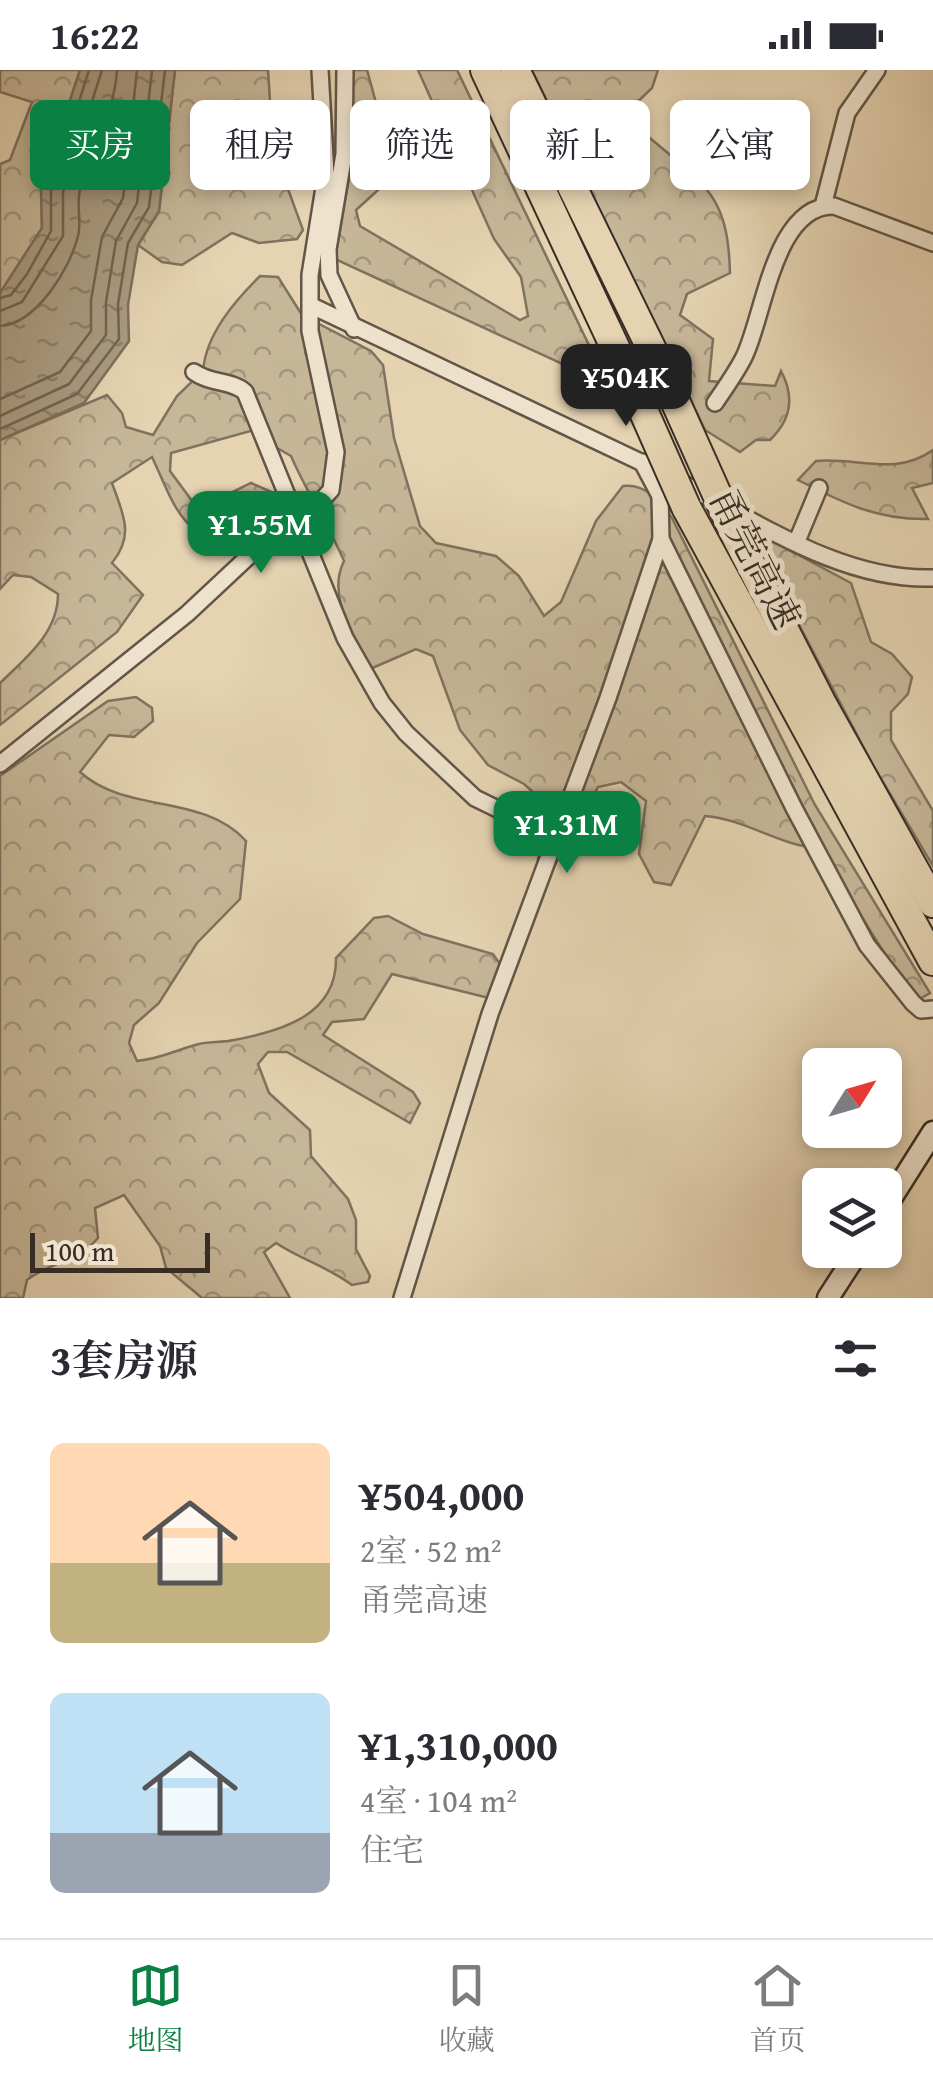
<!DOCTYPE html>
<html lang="zh">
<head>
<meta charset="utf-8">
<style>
	body { margin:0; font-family:"Gentium Book Plus","Noto Serif SC",serif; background:#f7f7f7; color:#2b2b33; height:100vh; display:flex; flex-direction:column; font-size:38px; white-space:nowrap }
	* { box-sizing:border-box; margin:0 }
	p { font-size:32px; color:#7c7c81 }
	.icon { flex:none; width:55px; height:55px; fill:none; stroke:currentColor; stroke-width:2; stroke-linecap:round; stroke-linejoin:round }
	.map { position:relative; height:1228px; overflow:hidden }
	.sheet { display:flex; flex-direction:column; background:#fff; flex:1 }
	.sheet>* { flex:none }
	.top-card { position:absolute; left:30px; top:30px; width:875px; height:90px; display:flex; gap:20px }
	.needle { width:65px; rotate:53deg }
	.fabs { position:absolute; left:802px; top:978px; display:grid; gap:20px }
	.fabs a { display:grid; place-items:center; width:100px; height:100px; border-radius:15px; background:#fff; box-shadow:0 5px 15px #0003; font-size:50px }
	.scale { position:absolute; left:30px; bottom:25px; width:180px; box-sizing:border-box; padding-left:10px; border:5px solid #372d25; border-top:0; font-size:28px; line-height:35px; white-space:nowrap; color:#372d25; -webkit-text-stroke:8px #eee2cc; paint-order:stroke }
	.price { position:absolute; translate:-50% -85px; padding:0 22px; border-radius:20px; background:#0b8043; color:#fff; font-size:32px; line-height:65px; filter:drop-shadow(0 2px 5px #0008) }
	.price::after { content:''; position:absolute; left:50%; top:60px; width:30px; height:22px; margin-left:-15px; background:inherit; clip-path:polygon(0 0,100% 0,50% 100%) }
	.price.on { background:#222; color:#fff }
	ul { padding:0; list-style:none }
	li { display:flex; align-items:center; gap:30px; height:250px; padding:0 50px }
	li span { display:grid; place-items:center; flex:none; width:280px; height:200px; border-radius:15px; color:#555 }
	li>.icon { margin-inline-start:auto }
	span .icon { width:120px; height:120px; fill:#fffc; stroke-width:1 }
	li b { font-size:42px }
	h2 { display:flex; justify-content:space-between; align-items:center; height:120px; padding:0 50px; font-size:42px }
	.tag { padding:0 35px; border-radius:15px; background:#fff; box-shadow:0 5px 15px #0003; font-size:35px; line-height:90px }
	.tag.on { background:#0b8043; color:#fff }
	.status { display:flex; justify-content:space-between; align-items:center; height:70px; padding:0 50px; background:#fff; direction:ltr }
	.status svg { height:28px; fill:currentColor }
	.tab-bar { display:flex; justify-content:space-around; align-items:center; height:140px; border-top:2px solid #e1e1e2; background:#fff; font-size:28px; color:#7c7c81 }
	.tab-bar a { display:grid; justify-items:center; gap:5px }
	.tab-bar .on { color:#0b8043 }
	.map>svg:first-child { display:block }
	.forest { fill:url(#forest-crowns); stroke:#7f725f; stroke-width:2.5 }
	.water { fill:url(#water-ripples); stroke:#7c6f5c; stroke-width:2.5 }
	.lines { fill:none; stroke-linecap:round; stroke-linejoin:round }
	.shore { stroke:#706453; stroke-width:2.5 }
	.minor-casing { stroke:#625648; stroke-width:20 }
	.secondary-casing { stroke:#372d25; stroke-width:25 }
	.motorway-casing { stroke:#372d25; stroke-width:32 }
	.minor { stroke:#eee2cc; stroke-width:15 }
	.secondary { stroke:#eee2cc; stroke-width:20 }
	.motorway { stroke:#e5d3b1; stroke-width:28 }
	.motorway-bridge-casing { stroke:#372d25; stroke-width:32; stroke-linecap:butt }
	.motorway-bridge { stroke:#e5d3b1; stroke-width:28 }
	.labels { text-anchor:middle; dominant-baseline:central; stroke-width:10; stroke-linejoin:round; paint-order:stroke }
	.street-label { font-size:38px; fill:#372d25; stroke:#eee2cc }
</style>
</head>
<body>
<div class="status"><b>16:22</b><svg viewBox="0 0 49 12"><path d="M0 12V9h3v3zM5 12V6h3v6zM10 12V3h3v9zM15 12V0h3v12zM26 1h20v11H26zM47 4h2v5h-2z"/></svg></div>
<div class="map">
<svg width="933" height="1228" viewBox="0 0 933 1228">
	<defs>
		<pattern id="forest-crowns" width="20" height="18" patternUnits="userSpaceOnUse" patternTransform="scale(2.5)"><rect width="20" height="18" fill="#c7b799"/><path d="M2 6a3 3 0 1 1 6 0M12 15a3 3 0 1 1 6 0" fill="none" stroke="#a2957d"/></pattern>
		<pattern id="water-ripples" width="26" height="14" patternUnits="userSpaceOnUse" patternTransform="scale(2.5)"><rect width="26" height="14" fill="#aa9b81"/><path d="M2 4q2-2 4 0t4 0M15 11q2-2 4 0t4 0" fill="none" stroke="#8b7f69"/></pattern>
	</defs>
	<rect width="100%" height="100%" fill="#e5d3b1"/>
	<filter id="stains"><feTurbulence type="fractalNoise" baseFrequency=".002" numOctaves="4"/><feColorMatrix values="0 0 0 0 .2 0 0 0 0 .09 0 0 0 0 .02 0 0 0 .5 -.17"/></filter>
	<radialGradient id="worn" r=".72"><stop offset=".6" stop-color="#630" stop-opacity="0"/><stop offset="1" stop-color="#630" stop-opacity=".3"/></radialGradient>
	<!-- forest -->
	<g class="forest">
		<path d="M0 0H80L41 119 42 158 0 223V94L10 90 32 32 0 22Z"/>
		<path d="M175 0H268L273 78 303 160 297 169 259 173 232 163 182 195 162 192 138 175 159 141Z"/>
		<path d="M353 0H367L387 73V112L356 140 360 156 520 250 528 246 521 207 494 169 418 0H457L608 315 335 189 351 96Z"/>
		<path d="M532 0H658L652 18 601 67 607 89 626 107 633 96 629 77 650 68C706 116 728 125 730 203L687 224 680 245 713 269 709 311 775 316 781 301C795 327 791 350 770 370H756L740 382 705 360Z"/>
		<path d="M260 206 278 207 302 245 371 281 383 295 394 368 420 456 436 473 496 486 519 506 544 546 561 532 596 451 623 416C646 413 659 431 672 448L815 735 930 923 918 930C880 883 853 828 817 778 778 775 745 749 705 746L671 815 654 812 639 784 646 731 621 712 598 717 545 812 538 789 552 756V739L524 714 488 695 460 660 433 586 416 579 370 599C355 565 326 527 344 491 328 454 307 423 291 386L272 375 258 359 171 383 170 401 198 439 251 413 274 423 283 438 261 464 233 478C178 461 175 436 152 387L112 413C123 444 135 465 112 493L143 525 117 562 0 655V613C26 588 58 563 58 524L31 507 13 505 0 519V370L107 325 122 343 126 357 153 365 177 326 203 301C206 264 234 232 260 206Z"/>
		<path d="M933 380V413L912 418 928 449C877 450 843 433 798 410L816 391C858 387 895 407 933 380Z"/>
		<path d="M748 458 851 513 871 572 892 584 912 607 908 624 891 642V670L933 741V796L874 697Z"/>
		<path d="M136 627 152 638 153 651 134 667 109 665 80 702C126 744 203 723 246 771L240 829 197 873 159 933 134 955 129 973 137 991C159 989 174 981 195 975 207 971 221 973 234 970 282 961 337 945 336 888L374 848 388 846 423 864 493 884 502 897 489 928 392 904 364 949 332 952 323 965 413 1022 420 1033 410 1053 287 982H268L258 994 269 1023 310 1060 311 1086 348 1129 356 1150V1179L370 1206 368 1212 352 1215C328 1197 302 1190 276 1173L264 1182 290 1228H202L166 1198 160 1176 124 1125 95 1138 98 1168C78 1192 50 1192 27 1210L23 1228H0V706L108 631Z"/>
	</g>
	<!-- water -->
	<path class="water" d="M80 0H175L159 141 138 175 128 235 129 271 84 333 0 370V223L42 158 41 119Z"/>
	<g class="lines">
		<!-- shore -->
		<g class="shore">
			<path d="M0 228 11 225 27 204 51 161V120L89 0"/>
			<path d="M0 241 22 232 63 166V122L102 0"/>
			<path d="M0 256C36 254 70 199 78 166 82 151 76 135 80 120 91 81 115 41 117 0"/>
			<path d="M0 329 60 302 91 261V230L102 167 123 128 137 0"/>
			<path d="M0 346 69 314 106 265V232L116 171 137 133 152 0"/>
			<path d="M0 359 77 324 119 269 118 234 128 173 149 137 165 0"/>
		</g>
		<!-- minor casing -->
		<g class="minor-casing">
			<g id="minor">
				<path d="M345 0 344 84 328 179 329 205 354 259"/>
				<path d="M823 136 847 43 877 0"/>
				<path d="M312 236 649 396"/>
				<path d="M194 302C210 314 232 310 245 322L345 568 382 633 406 663 475 728 514 747 567 741"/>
				<path d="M715 333C725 318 736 303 744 287 764 247 774 134 834 136L933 173"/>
				<path d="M674 409C755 450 840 511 933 508"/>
				<path d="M661 469 794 738 867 875 913 933 921 940 933 939"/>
				<path d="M797 471 819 418"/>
				<path d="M0 694 187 544 263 473 310 443 331 420 336 382 310 261V205L326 105 320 0"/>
				<path d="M402 1228 490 944 608 628 661 469 660 426 642 392"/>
			</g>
		</g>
		<!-- secondary casing -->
		<g class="secondary-casing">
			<g id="secondary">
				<path d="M885 1138 933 1062"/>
				<path d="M828 1228 859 1180"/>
			</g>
		</g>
		<!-- motorway casing -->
		<g class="motorway-casing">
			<g id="motorway">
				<path d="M485 0 620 288"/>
				<path d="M515 0 654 284"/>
				<path d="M686 437 933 891"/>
				<path d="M732 458 821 632 933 833"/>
			</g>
		</g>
		<!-- minor -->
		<use href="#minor" class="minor"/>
		<!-- secondary -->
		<use href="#secondary" class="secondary"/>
		<!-- motorway -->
		<use href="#motorway" class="motorway"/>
		<!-- motorway-bridge casing -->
		<g class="motorway-bridge-casing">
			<g id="motorway-bridge">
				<path d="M654 284 732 458"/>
				<path d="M620 288 686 437"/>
			</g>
		</g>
		<!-- motorway-bridge -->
		<use href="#motorway-bridge" class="motorway-bridge"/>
	</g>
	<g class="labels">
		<!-- street labels -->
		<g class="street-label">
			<text transform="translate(756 488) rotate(63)">甬莞高速</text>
		</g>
	</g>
	<rect width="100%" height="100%" filter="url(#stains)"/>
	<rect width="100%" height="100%" fill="url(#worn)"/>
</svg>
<div class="fabs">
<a><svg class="needle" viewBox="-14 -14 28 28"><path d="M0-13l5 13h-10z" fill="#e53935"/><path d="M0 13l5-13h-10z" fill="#7c7c81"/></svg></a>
<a><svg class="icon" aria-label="layers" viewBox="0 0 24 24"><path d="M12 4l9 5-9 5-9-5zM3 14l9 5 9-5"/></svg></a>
</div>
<div class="scale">100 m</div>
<b class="price on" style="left:626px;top:359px">¥504K</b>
<b class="price" style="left:261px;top:506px">¥1.55M</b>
<b class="price" style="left:567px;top:806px">¥1.31M</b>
<div class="top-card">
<a class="tag on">买房</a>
<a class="tag">租房</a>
<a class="tag">筛选</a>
<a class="tag">新上</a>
<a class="tag">公寓</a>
</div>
</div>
<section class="sheet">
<h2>3套房源<svg class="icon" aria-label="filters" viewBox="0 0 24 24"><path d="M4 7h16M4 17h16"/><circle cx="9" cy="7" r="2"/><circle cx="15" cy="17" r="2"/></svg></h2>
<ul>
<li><span style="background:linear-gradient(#ffd9b3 60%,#c2b280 0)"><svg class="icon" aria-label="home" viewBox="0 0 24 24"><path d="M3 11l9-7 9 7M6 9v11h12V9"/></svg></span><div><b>¥504,000</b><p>2室 · 52 m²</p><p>甬莞高速</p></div></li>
<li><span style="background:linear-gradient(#bfe0f5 70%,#9aa5b1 0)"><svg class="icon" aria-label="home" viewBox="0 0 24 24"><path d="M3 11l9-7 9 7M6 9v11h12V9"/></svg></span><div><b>¥1,310,000</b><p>4室 · 104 m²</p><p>住宅</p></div></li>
</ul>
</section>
<nav class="tab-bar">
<a class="on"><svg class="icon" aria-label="map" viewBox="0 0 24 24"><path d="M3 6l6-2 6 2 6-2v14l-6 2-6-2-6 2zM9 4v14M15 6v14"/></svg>地图</a>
<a><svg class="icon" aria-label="saved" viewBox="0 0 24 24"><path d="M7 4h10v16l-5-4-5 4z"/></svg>收藏</a>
<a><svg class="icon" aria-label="home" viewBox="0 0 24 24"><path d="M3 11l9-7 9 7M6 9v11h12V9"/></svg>首页</a>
</nav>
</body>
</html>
